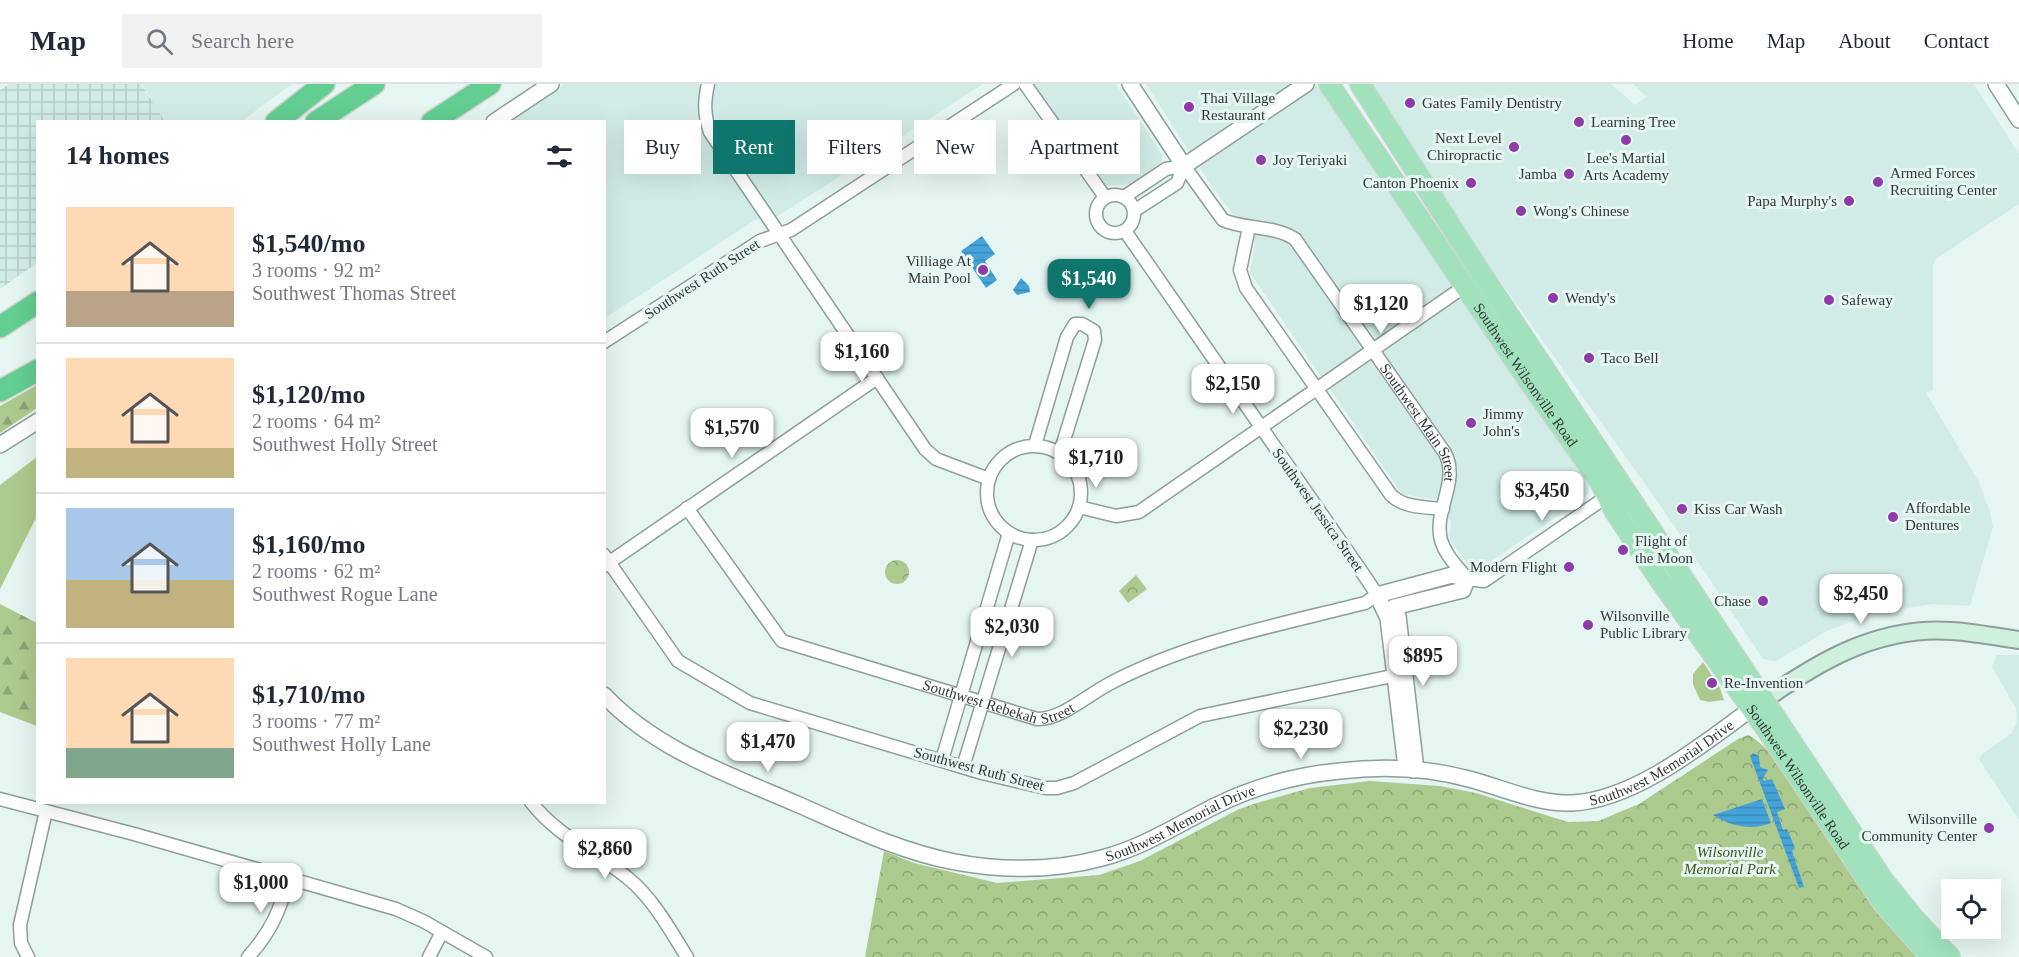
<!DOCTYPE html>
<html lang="en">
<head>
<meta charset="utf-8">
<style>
	body { margin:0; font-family:"Times New Roman",serif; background:#f2f2f3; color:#1f2937; height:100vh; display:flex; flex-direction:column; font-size:22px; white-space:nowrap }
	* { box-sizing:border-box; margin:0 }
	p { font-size:20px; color:#747a83 }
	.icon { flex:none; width:33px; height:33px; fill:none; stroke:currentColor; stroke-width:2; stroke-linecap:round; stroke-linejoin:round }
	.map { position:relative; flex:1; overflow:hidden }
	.panel { position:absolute; left:36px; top:36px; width:570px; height:684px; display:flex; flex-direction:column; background:#fff; border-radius:0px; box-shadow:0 6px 24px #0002 }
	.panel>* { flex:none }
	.guide { position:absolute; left:624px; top:36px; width:570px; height:54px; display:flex; gap:12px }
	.tools { position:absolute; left:1941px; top:795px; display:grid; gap:12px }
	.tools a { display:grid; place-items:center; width:60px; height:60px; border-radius:0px; background:#fff; box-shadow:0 6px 24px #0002; font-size:30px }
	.price { position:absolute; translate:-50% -51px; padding:0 14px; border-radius:12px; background:#fff; color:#222; font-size:20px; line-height:39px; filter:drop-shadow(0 2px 3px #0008) }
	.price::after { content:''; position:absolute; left:50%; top:36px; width:18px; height:14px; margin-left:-9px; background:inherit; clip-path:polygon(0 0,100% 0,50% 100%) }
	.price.selected { background:#0f766e; color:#fff }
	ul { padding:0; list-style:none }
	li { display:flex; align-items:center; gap:18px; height:150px; padding:0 30px }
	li+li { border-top:2px solid #e0e1e3 }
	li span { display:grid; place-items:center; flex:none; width:168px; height:120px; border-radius:0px; color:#555 }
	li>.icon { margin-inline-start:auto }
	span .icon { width:72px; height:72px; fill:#fffc; stroke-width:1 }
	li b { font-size:26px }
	h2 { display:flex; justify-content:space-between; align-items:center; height:72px; padding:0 30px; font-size:26px }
	.chip { padding:0 21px; border-radius:0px; background:#fff; box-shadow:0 6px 24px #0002; font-size:21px; line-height:54px }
	.chip.selected { background:#0f766e; color:#fff }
	header { display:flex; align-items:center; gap:36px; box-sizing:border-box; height:84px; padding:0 30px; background:#fff; border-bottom:2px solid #e0e1e3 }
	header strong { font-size:28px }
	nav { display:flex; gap:33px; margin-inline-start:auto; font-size:21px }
	.search { width:420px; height:54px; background:#f2f2f3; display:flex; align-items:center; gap:15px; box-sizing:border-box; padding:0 21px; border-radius:0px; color:#747a83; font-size:22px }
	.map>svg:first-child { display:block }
	.built { fill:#d1ece7 }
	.industrial { fill:url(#industrial-grid) }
	.grass { fill:#adca8e }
	.forest { fill:url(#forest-firs) }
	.park { fill:url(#park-crowns) }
	.water { fill:url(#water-rules) }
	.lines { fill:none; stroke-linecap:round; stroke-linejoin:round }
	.minor-casing { stroke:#8e9e9b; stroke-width:15 }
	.tertiary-casing { stroke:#8e9e9b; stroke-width:18 }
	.secondary-casing { stroke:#8e9e9b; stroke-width:20 }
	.primary-casing { stroke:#d2d3d3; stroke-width:22 }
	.motorway-casing { stroke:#d2d3d3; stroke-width:24 }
	.minor { stroke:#fff; stroke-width:12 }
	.tertiary { stroke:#fff; stroke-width:15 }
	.secondary { stroke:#d0f0de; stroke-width:16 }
	.primary { stroke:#a1e2bd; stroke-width:20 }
	.motorway { stroke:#63ce91; stroke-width:21 }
	.poi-dot { fill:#8e3aa8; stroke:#e5f6f2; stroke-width:2 }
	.labels { text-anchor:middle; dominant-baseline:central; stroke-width:6; stroke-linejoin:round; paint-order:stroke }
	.poi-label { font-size:15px; fill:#323837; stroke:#e5f6f2; text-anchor:start }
	.street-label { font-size:15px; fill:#323837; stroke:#e5f6f2 }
	.park-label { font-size:15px; font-style:italic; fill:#3c551b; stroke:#e5f6f2 }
</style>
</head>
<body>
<header>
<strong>Map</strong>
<div class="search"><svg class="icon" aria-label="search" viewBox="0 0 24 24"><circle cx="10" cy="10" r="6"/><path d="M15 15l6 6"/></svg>Search here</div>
<nav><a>Home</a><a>Map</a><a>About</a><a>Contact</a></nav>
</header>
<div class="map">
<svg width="2019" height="873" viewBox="0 0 2019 873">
	<defs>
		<pattern id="industrial-grid" width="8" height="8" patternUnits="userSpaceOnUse" patternTransform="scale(1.5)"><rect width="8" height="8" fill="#d1ece7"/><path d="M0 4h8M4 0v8" fill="none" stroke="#b4cbc7"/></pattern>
		<pattern id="forest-firs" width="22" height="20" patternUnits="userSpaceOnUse" patternTransform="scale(1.5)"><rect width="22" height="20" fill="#adca8e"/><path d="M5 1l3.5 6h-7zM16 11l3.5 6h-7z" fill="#8da575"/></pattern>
		<pattern id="park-crowns" width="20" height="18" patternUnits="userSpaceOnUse" patternTransform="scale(1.5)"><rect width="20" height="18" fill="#adca8e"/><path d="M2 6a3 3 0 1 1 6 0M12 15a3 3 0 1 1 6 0" fill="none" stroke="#8da575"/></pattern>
		<pattern id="water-rules" width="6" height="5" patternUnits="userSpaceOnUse" patternTransform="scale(1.5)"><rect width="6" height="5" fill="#44a4da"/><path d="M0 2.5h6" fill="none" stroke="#3987b2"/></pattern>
	</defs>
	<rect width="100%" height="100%" fill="#e5f6f2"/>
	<!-- built -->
	<g class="built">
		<path d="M142 0H292L242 37 165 38Z"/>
		<path d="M565 0H983L778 132 755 136 605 234 604 38H507Z"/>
		<path d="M1032 0H1116L1162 70V77L1151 88 1132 100 1101 102Z"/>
		<path d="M1146 0H1316L1588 399 1589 408 1584 414 1480 485 1472 486 1449 455 1451 438 1436 416 1402 410 1250 189 1255 159 1210 100Z"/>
		<path d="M1369 0H1611L1635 21 1647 13 1633 0H1974L2019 70V120L1936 175 1933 182V306L1926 309 1979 398 1990 428 1993 443 1970 522 1933 520 1875 529 1827 547 1776 577 1763 575 1662 424 1458 138Z"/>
		<path d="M1997 571H2019V736L1979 675 1982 670 2011 650 2017 639V626L1992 583Z"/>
	</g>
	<!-- industrial -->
	<path class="industrial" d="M9 0H141L165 37 38 38 37 179 0 205V6Z"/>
	<!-- grass -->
	<g class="grass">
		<path d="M37 373V432L0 505V401Z"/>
		<path d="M1703 578 1720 604 1724 616 1709 618 1700 616 1693 600V590Z"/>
	</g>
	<!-- forest -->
	<g class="forest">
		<path d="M37 301V324L0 349V322Z"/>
		<path d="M0 520 37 539V642L0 628Z"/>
	</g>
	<!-- park -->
	<g class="park">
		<circle cx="897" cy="488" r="12"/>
		<path d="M1136 491 1147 505 1128 519 1119 507Z"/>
		<path d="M1748 651C1780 663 1895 835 1922 873H865L884 767 914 779 997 799 1099 791 1140 777 1239 725 1257 719 1310 704 1370 697 1440 702 1476 709 1568 738 1598 737 1639 720 1738 655Z"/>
	</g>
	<!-- water -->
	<g class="water">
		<path d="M982 152 995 170 985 177 997 196 986 204 961 167Z"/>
		<path d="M1021 194 1029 202 1030 208 1017 211 1013 206Z"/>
		<path d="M1753 669 1759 672 1760 683 1768 686 1763 694 1764 697 1772 695 1785 725 1777 728 1783 746 1787 745 1795 764 1792 767 1804 803 1799 804 1750 672Z"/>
		<path d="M1762 715 1771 739C1750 747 1731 742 1713 731Z"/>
	</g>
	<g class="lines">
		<!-- minor casing -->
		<g class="minor-casing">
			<g id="minor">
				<path d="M708 0C704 18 704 31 710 48L925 365 936 375 989 395"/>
				<path d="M1025 0 1105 113"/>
				<path id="s1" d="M1184 82 1223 136C1246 146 1274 141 1295 155L1445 369C1460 398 1433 427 1441 456 1445 471 1458 483 1467 495L1484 497 1612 409"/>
				<circle cx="1115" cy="130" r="19"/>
				<path d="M1124 113 1166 85 1184 82"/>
				<path d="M1134 127 1177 99 1184 82"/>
				<path d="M1249 143 1240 186 1246 204 1391 411C1404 424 1425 423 1443 425"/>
				<path d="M604 258 760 157 791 146 1014 0"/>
				<path d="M1035 361 1067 253 1075 240H1082L1094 247 1095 256 1060 369"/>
				<circle cx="1034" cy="409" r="47"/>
				<path d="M1079 423 1116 432 1139 428 1465 202"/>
				<path id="s2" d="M687 424 782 557 1037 635C1060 636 1087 612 1107 601 1187 558 1278 541 1365 519L1377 511 1368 497 1125 147"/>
				<path d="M604 471 678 577 750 619 982 689 1046 704H1057L1074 699 1200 632 1402 590"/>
				<path d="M604 482 877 294"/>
				<path d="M942 676 1009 449"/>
				<path d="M963 683 1032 456"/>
				<path d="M0 715 134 750 396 825 423 837 486 873"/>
				<path d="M531 718C558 753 596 768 629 795 654 816 670 846 687 873"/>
				<path d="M28 873 21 859 20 841 46 727"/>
				<path d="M248 873C270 849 281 826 288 794"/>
				<path d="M429 873 442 848"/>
			</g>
		</g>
		<!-- tertiary casing -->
		<g class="tertiary-casing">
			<g id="tertiary">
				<path d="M1130 0 1184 82 1306 0"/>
				<path d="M1996 0 2019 36"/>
				<path d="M494 38 551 0"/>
				<path d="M0 361 38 337"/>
				<path d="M1452 491 1467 495 1463 506 1394 523 1398 532 1415 677 1413 686 1405 675 1388 534 1377 511Z"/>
				<path id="s3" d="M604 611C656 666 730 691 797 720 847 742 901 768 955 778 1004 787 1054 787 1102 774 1144 763 1177 741 1215 722 1253 703 1297 691 1340 687 1382 682 1428 684 1469 695 1503 704 1536 720 1572 719 1634 716 1702 661 1751 625"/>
			</g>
		</g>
		<!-- secondary casing -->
		<g class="secondary-casing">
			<path id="secondary" d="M1754 623C1814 580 1875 542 1951 547 1973 548 1996 553 2019 556"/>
		</g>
		<!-- primary casing -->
		<g class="primary-casing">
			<g id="primary">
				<path id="s4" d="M1329 0 1530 299 1599 396 1615 428 1659 495 1764 642 1885 822 1931 873"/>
				<path d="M1360 0 1479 186 1884 797 1914 834 1950 873"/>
			</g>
		</g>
		<!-- motorway casing -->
		<g class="motorway-casing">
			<g id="motorway">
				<path d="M276 38 324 0"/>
				<path d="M316 38 374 0"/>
				<path d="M432 38 490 0"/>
				<path d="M0 243 38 218"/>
				<path d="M0 307 38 286"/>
			</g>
		</g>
		<!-- minor -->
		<use href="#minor" class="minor"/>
		<!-- tertiary -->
		<use href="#tertiary" class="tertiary"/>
		<!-- secondary -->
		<use href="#secondary" class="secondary"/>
		<!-- primary -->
		<use href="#primary" class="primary"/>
		<!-- motorway -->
		<use href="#motorway" class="motorway"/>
	</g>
	<!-- markers -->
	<g class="poi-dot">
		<circle cx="1410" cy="19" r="6"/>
		<circle cx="1189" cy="23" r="6"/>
		<circle cx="1579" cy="38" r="6"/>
		<circle cx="1626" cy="56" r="6"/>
		<circle cx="1514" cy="63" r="6"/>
		<circle cx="1261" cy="76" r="6"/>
		<circle cx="1569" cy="90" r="6"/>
		<circle cx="1878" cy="98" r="6"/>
		<circle cx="1471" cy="99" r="6"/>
		<circle cx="1849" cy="117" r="6"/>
		<circle cx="1521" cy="127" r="6"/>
		<circle cx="983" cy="186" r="6"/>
		<circle cx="1553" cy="214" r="6"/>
		<circle cx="1829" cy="216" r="6"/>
		<circle cx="1589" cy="274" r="6"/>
		<circle cx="1471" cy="339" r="6"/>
		<circle cx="1682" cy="425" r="6"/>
		<circle cx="1893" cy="433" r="6"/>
		<circle cx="1623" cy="466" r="6"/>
		<circle cx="1569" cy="483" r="6"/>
		<circle cx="1763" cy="517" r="6"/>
		<circle cx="1588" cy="541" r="6"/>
		<circle cx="1712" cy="599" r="6"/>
		<circle cx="1989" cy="744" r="6"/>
	</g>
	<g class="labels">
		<!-- poi labels -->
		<g class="poi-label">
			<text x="1201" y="14">Thai Village<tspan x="1201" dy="17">Restaurant</tspan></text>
			<text x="1422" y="19">Gates Family Dentistry</text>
			<text x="1591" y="38">Learning Tree</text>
			<text x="1502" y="54" text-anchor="end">Next Level<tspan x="1502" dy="17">Chiropractic</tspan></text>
			<text x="1626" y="74" text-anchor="middle">Lee's Martial<tspan x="1626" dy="17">Arts Academy</tspan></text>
			<text x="1273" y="76">Joy Teriyaki</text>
			<text x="1890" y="89">Armed Forces<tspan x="1890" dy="17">Recruiting Center</tspan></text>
			<text x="1557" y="90" text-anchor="end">Jamba</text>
			<text x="1459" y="99" text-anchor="end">Canton Phoenix</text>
			<text x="1837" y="117" text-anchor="end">Papa Murphy's</text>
			<text x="1533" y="127">Wong's Chinese</text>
			<text x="971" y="177" text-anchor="end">Villiage At<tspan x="971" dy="17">Main Pool</tspan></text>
			<text x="1565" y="214">Wendy's</text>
			<text x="1841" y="216">Safeway</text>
			<text x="1601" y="274">Taco Bell</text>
			<text x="1483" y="330">Jimmy<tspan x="1483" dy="17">John's</tspan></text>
			<text x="1905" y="424">Affordable<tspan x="1905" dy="17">Dentures</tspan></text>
			<text x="1694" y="425">Kiss Car Wash</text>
			<text x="1635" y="457">Flight of<tspan x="1635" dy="17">the Moon</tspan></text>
			<text x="1557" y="483" text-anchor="end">Modern Flight</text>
			<text x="1751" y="517" text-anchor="end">Chase</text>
			<text x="1600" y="532">Wilsonville<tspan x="1600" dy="17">Public Library</tspan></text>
			<text x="1724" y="599">Re-Invention</text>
			<text x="1977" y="735" text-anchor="end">Wilsonville<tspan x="1977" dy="17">Community Center</tspan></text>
		</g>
		<!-- street labels -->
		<g class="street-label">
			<text transform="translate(702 195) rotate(-33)">Southwest Ruth Street</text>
			<text stroke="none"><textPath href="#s4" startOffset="351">Southwest Wilsonville Road</textPath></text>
			<text stroke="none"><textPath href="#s1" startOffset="364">Southwest Main Street</textPath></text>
			<text transform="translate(1318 426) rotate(55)">Southwest Jessica Street</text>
			<text stroke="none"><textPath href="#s2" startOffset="390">Southwest Rebekah Street</textPath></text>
			<text stroke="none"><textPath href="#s3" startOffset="1131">Southwest Memorial Drive</textPath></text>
			<text transform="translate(979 685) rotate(15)">Southwest Ruth Street</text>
			<text stroke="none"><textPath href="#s4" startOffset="837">Southwest Wilsonville Road</textPath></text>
			<text stroke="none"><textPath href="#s3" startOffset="626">Southwest Memorial Drive</textPath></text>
		</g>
		<!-- park labels -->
		<g class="park-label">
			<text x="1730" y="768">Wilsonville<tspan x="1730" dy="17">Memorial Park</tspan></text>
		</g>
	</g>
</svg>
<div class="tools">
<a><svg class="icon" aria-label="locate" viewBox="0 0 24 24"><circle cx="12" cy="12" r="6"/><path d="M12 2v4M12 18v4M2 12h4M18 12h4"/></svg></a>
</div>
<b class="price selected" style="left:1089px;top:226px">$1,540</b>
<b class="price" style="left:1381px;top:251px">$1,120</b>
<b class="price" style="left:862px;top:299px">$1,160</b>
<b class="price" style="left:1233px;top:331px">$2,150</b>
<b class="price" style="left:732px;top:375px">$1,570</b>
<b class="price" style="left:1096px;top:405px">$1,710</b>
<b class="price" style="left:1542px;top:438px">$3,450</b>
<b class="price" style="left:1861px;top:541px">$2,450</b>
<b class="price" style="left:1012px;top:574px">$2,030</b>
<b class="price" style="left:1423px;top:603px">$895</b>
<b class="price" style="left:1301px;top:676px">$2,230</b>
<b class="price" style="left:768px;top:689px">$1,470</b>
<b class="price" style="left:605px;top:796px">$2,860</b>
<b class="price" style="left:261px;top:830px">$1,000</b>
<div class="guide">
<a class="chip">Buy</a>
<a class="chip selected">Rent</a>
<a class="chip">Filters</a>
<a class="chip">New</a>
<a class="chip">Apartment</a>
</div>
<section class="panel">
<h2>14 homes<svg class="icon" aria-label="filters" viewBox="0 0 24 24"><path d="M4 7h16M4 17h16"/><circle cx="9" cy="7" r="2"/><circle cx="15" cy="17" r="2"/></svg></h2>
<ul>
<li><span style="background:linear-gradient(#ffd9b3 70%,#b9a48a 0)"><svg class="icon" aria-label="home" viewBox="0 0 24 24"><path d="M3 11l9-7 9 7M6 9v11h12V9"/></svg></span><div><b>$1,540/mo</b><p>3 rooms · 92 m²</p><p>Southwest Thomas Street</p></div></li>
<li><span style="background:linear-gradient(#ffd9b3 75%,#c2b280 0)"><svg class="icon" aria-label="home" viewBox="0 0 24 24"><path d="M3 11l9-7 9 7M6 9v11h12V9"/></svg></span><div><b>$1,120/mo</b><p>2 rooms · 64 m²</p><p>Southwest Holly Street</p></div></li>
<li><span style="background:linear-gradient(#a9c7e8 60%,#c2b280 0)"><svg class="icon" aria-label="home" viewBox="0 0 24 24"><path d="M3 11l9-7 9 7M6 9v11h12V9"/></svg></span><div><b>$1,160/mo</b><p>2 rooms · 62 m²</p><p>Southwest Rogue Lane</p></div></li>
<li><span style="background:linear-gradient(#ffd9b3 75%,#7fa58c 0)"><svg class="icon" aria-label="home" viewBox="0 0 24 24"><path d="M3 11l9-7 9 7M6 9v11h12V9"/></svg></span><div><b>$1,710/mo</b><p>3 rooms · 77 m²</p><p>Southwest Holly Lane</p></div></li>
</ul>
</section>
</div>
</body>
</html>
